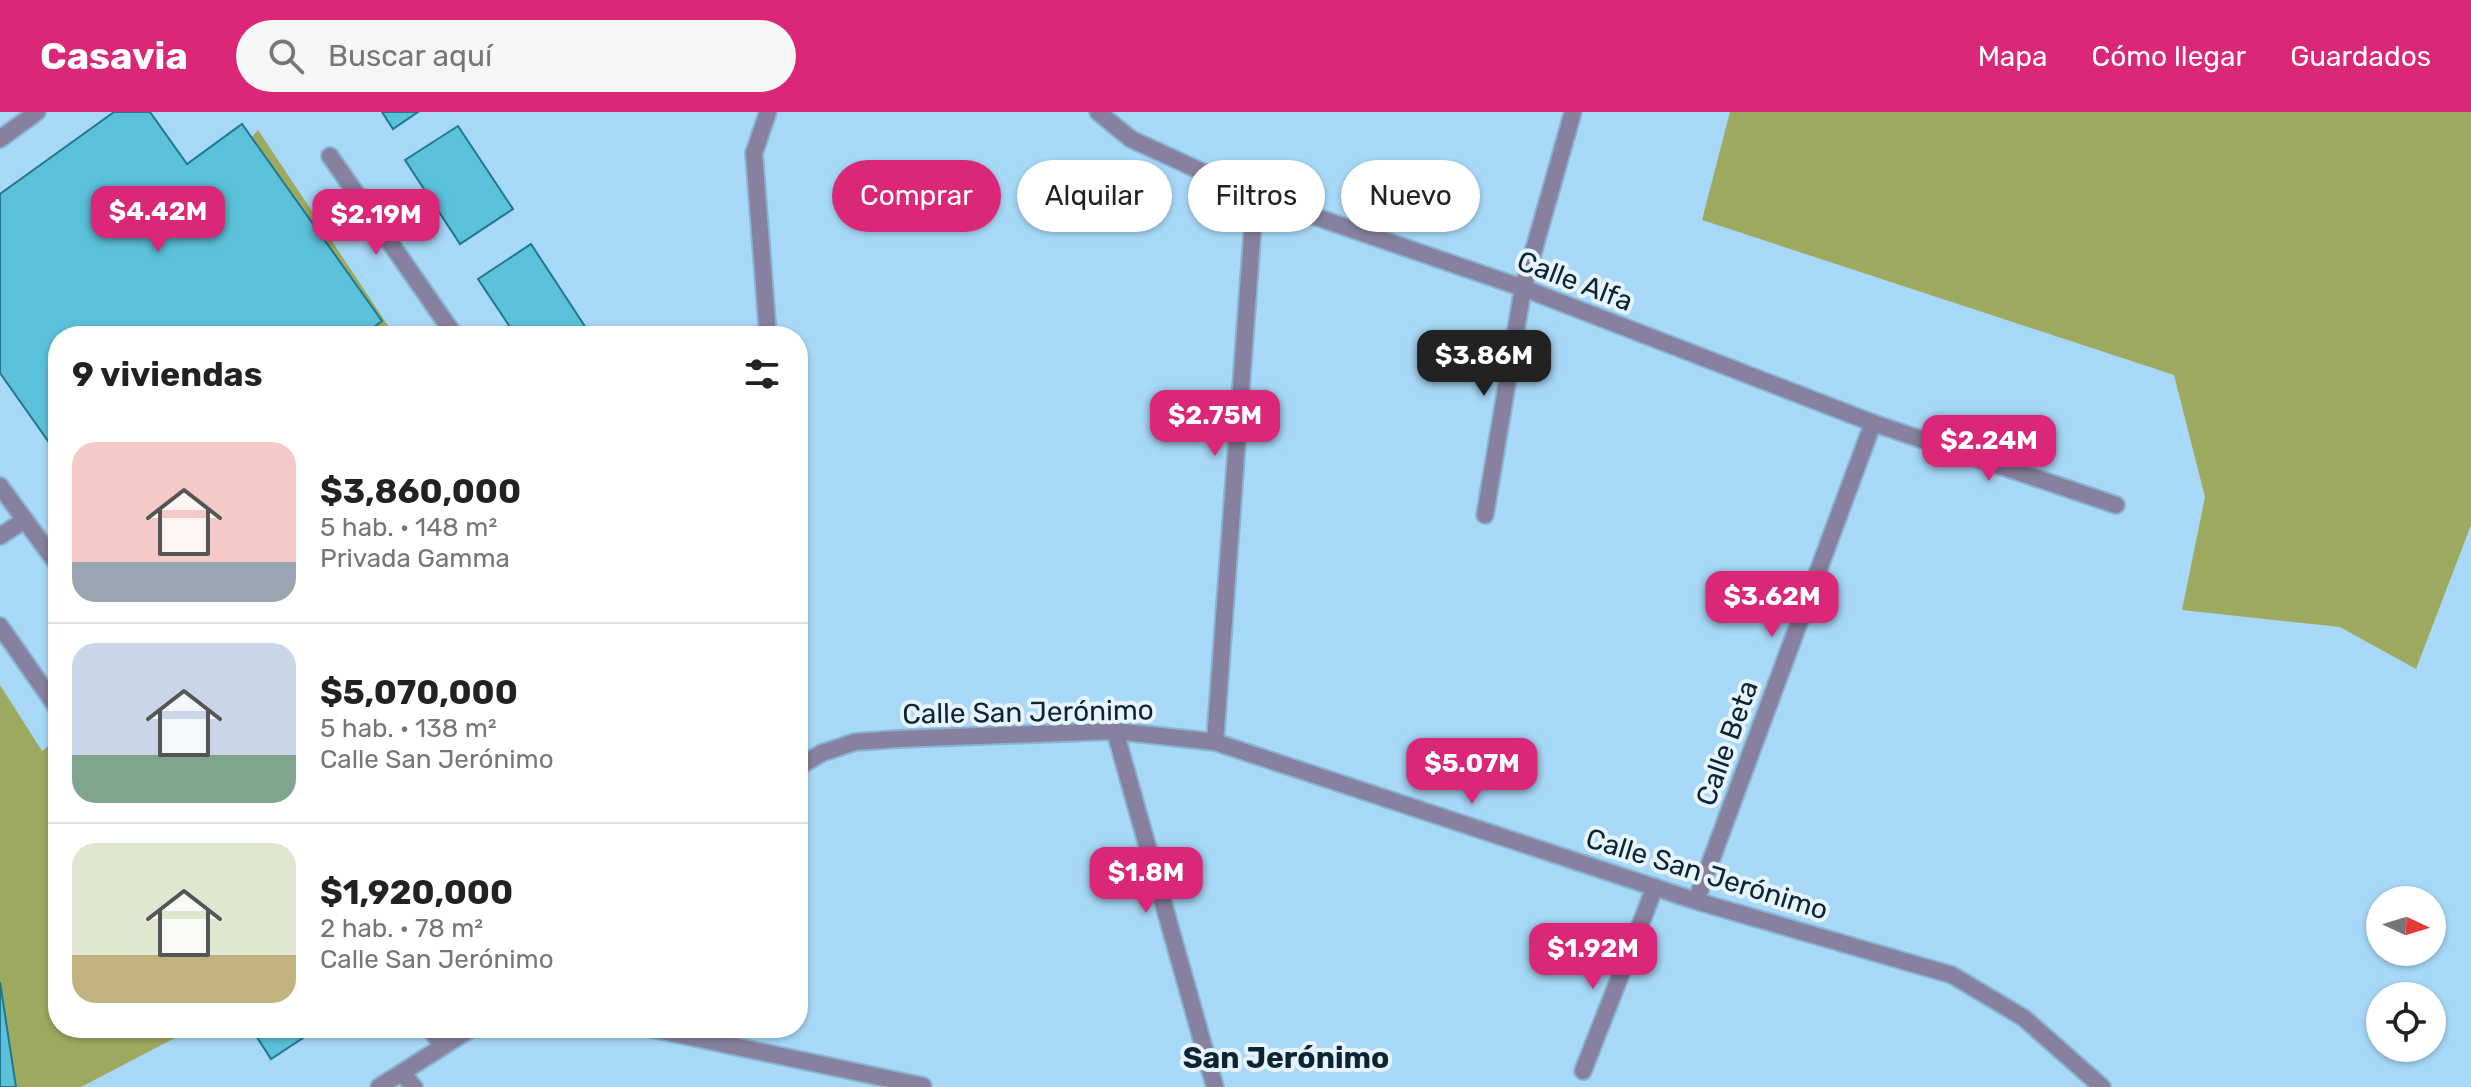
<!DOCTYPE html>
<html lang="es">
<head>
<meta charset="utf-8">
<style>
	body { margin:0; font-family:Rubik,sans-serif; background:#f6f6f6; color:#222; height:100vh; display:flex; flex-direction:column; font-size:30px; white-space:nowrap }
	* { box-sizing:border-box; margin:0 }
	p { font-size:26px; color:#767676 }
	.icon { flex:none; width:44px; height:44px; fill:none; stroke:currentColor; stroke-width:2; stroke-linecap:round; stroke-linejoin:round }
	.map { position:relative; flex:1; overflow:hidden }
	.sheet { position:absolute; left:48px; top:214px; width:760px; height:712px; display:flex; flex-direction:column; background:#fff; border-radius:32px; box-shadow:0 2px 6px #0004 }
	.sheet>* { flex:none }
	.guide { position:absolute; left:832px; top:48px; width:760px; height:72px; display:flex; gap:16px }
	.needle { width:52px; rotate:94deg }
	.tools { position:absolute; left:2366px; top:774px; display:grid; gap:16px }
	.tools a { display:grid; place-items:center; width:80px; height:80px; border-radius:50%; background:#fff; box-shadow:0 2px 6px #0004; font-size:40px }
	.price { position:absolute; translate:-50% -68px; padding:0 18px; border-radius:16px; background:#db2777; color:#fff; font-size:26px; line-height:52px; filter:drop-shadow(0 2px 4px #0008) }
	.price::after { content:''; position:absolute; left:50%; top:48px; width:24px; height:18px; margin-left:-12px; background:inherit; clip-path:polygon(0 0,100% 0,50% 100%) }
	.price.selected { background:#222; color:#fff }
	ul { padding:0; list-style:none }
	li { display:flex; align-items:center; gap:24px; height:200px; padding:0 24px }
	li+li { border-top:2px solid #e0e0e0 }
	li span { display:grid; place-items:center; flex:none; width:224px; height:160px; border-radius:24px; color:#555 }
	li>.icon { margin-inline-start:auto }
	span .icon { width:96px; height:96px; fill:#fffc; stroke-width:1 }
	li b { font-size:34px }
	h2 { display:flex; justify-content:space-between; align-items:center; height:96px; padding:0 24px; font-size:34px }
	.tag { padding:0 28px; border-radius:36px; background:#fff; box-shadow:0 2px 6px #0004; font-size:28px; line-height:72px }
	.tag.selected { background:#db2777; color:#fff }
	header { display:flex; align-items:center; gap:48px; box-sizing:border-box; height:112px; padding:0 40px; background:#db2777; color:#fff }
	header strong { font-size:38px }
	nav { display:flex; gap:44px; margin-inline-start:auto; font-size:28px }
	.search { width:560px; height:72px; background:#f6f6f6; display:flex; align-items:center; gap:20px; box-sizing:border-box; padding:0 28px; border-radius:44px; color:#767676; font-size:30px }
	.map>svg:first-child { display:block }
	.green { fill:#9da95f }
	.building { fill:#5bc1da; stroke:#20788c; stroke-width:2 }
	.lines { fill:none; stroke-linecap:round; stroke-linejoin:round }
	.service-casing { stroke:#88b4d1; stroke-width:20 }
	.minor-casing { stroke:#88b4d1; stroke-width:20 }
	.tertiary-casing { stroke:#88b4d1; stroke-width:20 }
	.service { stroke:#87809e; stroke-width:16 }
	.minor { stroke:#87809e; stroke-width:16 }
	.tertiary { stroke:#87809e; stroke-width:16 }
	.labels { text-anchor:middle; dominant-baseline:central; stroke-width:8; stroke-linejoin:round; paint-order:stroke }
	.street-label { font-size:28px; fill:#0b2534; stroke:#e7f4fc }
	.neighbourhood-label { font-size:30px; font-weight:bold; fill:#0b2534; stroke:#e7f4fc }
</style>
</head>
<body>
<header>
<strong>Casavia</strong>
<div class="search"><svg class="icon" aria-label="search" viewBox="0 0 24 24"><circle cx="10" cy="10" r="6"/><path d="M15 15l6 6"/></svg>Buscar aquí</div>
<nav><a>Mapa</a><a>Cómo llegar</a><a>Guardados</a></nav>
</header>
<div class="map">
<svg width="2471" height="975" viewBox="0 0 2471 975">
	<rect width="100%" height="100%" fill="#a7d8f8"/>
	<!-- green -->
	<g class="green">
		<path d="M1730 0H2471V413L2416 557 2340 515 2182 498 2205 385 2174 263 1702 108Z"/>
		<path d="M258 18 395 224H362L374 215 251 26Z"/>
		<path d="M0 573 42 639 58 627V916H194L81 975H16L0 870Z"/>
	</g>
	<!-- building -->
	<g class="building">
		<path d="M114 0H150L187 52 242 12 382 209 362 224H58V343L0 261V82Z"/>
		<path d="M382 0H418L393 17Z"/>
		<path d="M458 14 513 97 460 132 405 48Z"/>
		<path d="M531 132 586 216 573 224H516L478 167Z"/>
		<path d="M0 870 16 975H0Z"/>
		<path d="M251 916H318L271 947Z"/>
	</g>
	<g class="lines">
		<!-- service casing -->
		<g class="service-casing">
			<g id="service">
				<path d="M0 27 37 0"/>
				<path d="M0 374 58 453"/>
				<path d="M0 424 25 408"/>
				<path d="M0 514 58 597"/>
			</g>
		</g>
		<!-- minor casing -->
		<g class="minor-casing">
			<g id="minor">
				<path d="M768 0 754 41 768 224"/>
				<path d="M1098 0 1131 27 1255 84 1523 176 1873 311 2116 393"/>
				<path d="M330 44 455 224"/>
				<path d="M1485 403 1523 176 1573 0"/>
				<path d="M1215 630 1255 84"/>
				<path d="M1696 789 1873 311"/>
				<path d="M430 916 442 934"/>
				<path d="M648 916 923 974"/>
				<path d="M1583 959 1655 775"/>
				<path d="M402 961 414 975"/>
			</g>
		</g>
		<!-- tertiary casing -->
		<g class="tertiary-casing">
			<g id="tertiary">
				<path d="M1115 619 1215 975"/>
				<path d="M798 655 822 641 855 630 898 627 1115 619 1215 630 1696 789 1952 863 2024 906 2102 975"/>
				<path d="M379 975 472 916"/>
			</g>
		</g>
		<!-- service -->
		<use href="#service" class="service"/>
		<!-- minor -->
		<use href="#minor" class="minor"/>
		<!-- tertiary -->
		<use href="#tertiary" class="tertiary"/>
	</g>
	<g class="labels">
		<!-- street labels -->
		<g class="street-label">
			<text transform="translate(1575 169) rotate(21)">Calle Alfa</text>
			<text transform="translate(1028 600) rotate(-1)">Calle San Jerónimo</text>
			<text transform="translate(1727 631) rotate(-70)">Calle Beta</text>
			<text transform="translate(1707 762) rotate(17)">Calle San Jerónimo</text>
		</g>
		<!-- neighbourhood labels -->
		<g class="neighbourhood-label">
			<text x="1286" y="946">San Jerónimo</text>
		</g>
	</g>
</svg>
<div class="tools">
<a><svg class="needle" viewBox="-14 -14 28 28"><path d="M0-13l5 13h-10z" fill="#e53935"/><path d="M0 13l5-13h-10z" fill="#767676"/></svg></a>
<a><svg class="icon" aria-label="locate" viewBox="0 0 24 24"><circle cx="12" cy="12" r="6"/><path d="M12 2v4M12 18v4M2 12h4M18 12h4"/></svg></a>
</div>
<b class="price" style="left:158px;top:142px">$4.42M</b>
<b class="price" style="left:376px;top:145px">$2.19M</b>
<b class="price selected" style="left:1484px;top:286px">$3.86M</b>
<b class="price" style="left:1215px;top:346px">$2.75M</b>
<b class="price" style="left:1989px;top:371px">$2.24M</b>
<b class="price" style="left:1772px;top:527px">$3.62M</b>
<b class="price" style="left:1472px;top:694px">$5.07M</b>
<b class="price" style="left:1146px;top:803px">$1.8M</b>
<b class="price" style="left:1593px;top:879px">$1.92M</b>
<div class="guide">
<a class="tag selected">Comprar</a>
<a class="tag">Alquilar</a>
<a class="tag">Filtros</a>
<a class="tag">Nuevo</a>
</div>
<section class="sheet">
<h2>9 viviendas<svg class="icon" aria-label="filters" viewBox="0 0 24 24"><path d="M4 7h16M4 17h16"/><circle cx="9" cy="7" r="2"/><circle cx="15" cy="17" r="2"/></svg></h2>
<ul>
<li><span style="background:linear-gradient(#f6c9c9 75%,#9aa5b1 0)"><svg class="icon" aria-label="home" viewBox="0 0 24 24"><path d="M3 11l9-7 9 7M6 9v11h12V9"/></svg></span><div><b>$3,860,000</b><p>5 hab. · 148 m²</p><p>Privada Gamma</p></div></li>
<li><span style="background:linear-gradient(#c9d6e8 70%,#7fa58c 0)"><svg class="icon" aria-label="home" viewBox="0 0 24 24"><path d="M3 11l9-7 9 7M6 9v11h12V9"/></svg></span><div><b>$5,070,000</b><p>5 hab. · 138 m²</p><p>Calle San Jerónimo</p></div></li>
<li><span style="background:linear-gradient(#dfe7d0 70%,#c2b280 0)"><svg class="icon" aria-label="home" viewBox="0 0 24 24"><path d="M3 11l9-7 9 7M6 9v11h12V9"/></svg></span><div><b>$1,920,000</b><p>2 hab. · 78 m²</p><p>Calle San Jerónimo</p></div></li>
</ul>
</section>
</div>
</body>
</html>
